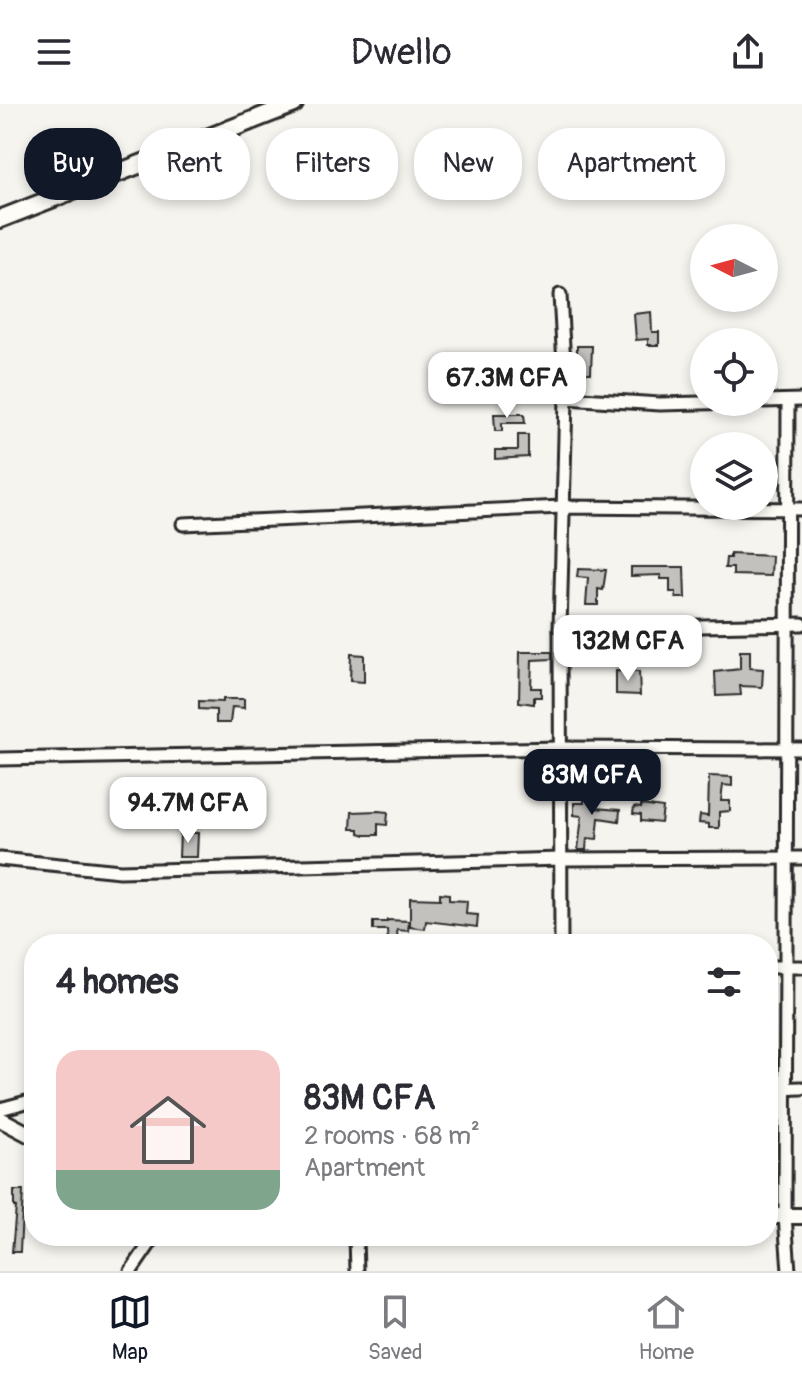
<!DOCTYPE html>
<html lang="en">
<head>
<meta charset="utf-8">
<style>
	body { margin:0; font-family:Pangolin,sans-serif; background:#f2f2f3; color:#2b2b33; height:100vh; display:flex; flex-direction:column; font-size:30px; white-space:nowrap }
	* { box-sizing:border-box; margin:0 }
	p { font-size:26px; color:#7c7c81 }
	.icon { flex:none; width:44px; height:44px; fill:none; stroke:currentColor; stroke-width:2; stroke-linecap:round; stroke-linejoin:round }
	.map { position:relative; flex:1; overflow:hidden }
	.details { position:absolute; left:24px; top:830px; width:754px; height:312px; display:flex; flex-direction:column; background:#fff; border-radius:32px; box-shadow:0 4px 12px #0003 }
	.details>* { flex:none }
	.guide { position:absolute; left:24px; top:24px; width:754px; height:72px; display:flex; gap:16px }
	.needle { width:52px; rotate:276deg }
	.tools { position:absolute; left:690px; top:120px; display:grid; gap:16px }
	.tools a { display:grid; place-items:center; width:88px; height:88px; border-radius:50%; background:#fff; box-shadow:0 4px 12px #0003; font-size:40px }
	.price { position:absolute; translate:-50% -68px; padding:0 18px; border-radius:16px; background:#fff; color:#222; font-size:26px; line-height:52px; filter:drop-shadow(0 2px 4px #0008) }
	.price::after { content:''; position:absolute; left:50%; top:48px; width:24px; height:18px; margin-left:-12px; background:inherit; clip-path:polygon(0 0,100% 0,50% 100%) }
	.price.selected { background:#111827; color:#fff }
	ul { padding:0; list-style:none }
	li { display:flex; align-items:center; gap:24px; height:200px; padding:0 32px }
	li span { display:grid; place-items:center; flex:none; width:224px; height:160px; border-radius:24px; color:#555 }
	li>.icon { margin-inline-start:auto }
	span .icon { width:96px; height:96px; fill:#fffc; stroke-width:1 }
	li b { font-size:34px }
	h2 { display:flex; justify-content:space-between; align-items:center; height:96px; padding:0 32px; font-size:34px }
	.tag { padding:0 28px; border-radius:32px; background:#fff; box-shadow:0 4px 12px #0003; font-size:28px; line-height:72px }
	.tag.selected { background:#111827; color:#fff }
	header { display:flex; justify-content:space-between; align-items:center; height:104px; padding:0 32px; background:#fff; font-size:36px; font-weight:600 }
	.menu { display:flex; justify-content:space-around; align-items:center; height:112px; border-top:2px solid #e1e1e2; background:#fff; font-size:22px; color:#7c7c81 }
	.menu a { display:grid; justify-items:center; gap:4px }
	.menu .selected { color:#111827 }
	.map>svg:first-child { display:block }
	.building { fill:#c2c1be; stroke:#2b2b2b; stroke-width:2 }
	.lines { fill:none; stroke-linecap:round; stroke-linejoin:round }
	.minor-casing { stroke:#2b2b2b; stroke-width:17 }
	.tertiary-casing { stroke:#2b2b2b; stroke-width:20 }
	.secondary-casing { stroke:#2b2b2b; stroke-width:22 }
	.minor { stroke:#fdfcf7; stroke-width:11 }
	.tertiary { stroke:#fdfcf7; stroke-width:14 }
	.secondary { stroke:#fdfcf7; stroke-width:16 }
</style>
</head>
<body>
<header><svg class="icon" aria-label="menu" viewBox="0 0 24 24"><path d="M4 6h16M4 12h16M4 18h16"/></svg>Dwello<svg class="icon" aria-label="share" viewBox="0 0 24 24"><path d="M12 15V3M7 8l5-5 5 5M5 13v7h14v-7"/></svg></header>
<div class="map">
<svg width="802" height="1167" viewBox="0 0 802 1167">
	<rect width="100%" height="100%" fill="#f5f4ef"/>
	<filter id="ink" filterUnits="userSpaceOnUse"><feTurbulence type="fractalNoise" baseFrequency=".0125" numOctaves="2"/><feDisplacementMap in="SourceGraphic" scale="16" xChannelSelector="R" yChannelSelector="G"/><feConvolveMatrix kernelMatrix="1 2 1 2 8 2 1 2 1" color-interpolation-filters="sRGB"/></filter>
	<g filter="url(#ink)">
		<!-- building -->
		<g class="building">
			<path d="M651 208 652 228H659V241H648V235L636 236 634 210Z"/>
			<path d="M577 242H592L591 269H577Z"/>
			<path d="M494 310H524L525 319H502V327H495Z"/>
			<path d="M518 331H528V353L495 355V346H518Z"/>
			<path d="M730 450 772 452 771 472 733 471V464H725L726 454H730Z"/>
			<path d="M631 463H684L685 494H676V488H670V475H661V471L631 472Z"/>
			<path d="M578 465 606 466 603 486 598 485V501H586L588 474 577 473Z"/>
			<path d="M740 547H750V564L763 565 762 583 740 582 741 591 716 592 715 568 740 565Z"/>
			<path d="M520 548H552V555L532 556 531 584H541V593H534V600L519 598Z"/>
			<path d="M351 550 364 551V578L350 577Z"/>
			<path d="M616 567 639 568 640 591 616 590Z"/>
			<path d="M223 595H244V604L232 603 230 619H216V606L199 605V597L223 598Z"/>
			<path d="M709 672 732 673V682L723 681 721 697H730V707L719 708V724H709V720L699 719 700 711 708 712Z"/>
			<path d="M584 682 596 683 595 704 620 706 619 717 599 714 597 735 587 734 586 746H578L582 712 574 711V699H584Z"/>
			<path d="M134 697 161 698 163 711 134 709Z"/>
			<path d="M641 701 663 704 661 719 641 717V711L633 710 634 703 641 704Z"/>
			<path d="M378 707 388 708 387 721 378 720V731H365L359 729V725H351L352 708Z"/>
			<path d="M180 729H198L197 753H179Z"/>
			<path d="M440 789 449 790V796L467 797 466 810 478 811 477 823 426 817 425 825 410 823V794L440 795Z"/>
			<path d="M387 816 409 817 408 827 397 826 398 840H388L387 826H373V818H387Z"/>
			<path d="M14 1087H23L20 1148H12L16 1103H14Z"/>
		</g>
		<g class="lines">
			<!-- minor casing -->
			<g class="minor-casing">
				<g id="minor">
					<path d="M560 191 566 294 560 525 561 840"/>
					<path d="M566 294 660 300 740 298"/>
					<path d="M764 297 802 296"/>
					<path d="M788 297 785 1112 789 1167"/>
					<path d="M183 420 563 403 802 405"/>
					<path d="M560 525 802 520"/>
					<path d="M0 655 560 644 802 645"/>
					<path d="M0 755 120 767 561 755 802 754"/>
					<path d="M768 863H802"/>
					<path d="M768 985 802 984"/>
					<path d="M0 1005 34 996"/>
					<path d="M356 1132 357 1167"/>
					<path d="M131 1167 155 1132"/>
				</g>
			</g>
			<!-- tertiary casing -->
			<g class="tertiary-casing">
				<g id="tertiary">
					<path d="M0 1015 34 1033"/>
					<path d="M768 1112H802"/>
				</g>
			</g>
			<!-- secondary casing -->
			<g class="secondary-casing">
				<path id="secondary" d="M0 115 294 0"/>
			</g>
			<!-- minor -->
			<use href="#minor" class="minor"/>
			<!-- tertiary -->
			<use href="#tertiary" class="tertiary"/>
			<!-- secondary -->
			<use href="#secondary" class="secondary"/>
		</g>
	</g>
</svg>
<div class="tools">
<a><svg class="needle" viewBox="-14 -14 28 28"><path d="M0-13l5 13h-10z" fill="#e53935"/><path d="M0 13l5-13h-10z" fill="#7c7c81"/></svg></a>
<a><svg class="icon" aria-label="locate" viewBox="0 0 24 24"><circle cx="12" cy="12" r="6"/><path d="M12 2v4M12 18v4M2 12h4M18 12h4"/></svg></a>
<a><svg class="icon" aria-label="layers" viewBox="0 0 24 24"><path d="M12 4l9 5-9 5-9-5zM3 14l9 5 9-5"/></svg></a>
</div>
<b class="price" style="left:507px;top:316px">67.3M CFA</b>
<b class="price" style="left:628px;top:579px">132M CFA</b>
<b class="price selected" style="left:592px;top:713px">83M CFA</b>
<b class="price" style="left:188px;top:741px">94.7M CFA</b>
<div class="guide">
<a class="tag selected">Buy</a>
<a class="tag">Rent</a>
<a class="tag">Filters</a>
<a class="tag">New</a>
<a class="tag">Apartment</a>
</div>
<section class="details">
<h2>4 homes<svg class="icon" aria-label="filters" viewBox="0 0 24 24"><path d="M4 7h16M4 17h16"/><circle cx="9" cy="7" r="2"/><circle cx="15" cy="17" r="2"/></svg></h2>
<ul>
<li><span style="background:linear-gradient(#f6c9c9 75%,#7fa58c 0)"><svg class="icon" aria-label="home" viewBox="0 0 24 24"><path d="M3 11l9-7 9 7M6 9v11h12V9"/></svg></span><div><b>83M CFA</b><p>2 rooms · 68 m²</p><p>Apartment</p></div></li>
</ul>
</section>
</div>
<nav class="menu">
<a class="selected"><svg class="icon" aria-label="map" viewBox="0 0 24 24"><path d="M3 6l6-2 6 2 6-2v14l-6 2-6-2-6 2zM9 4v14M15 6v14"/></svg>Map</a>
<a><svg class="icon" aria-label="saved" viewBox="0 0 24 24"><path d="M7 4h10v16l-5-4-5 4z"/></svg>Saved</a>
<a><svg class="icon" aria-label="home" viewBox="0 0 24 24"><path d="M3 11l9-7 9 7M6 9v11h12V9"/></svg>Home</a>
</nav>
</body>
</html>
